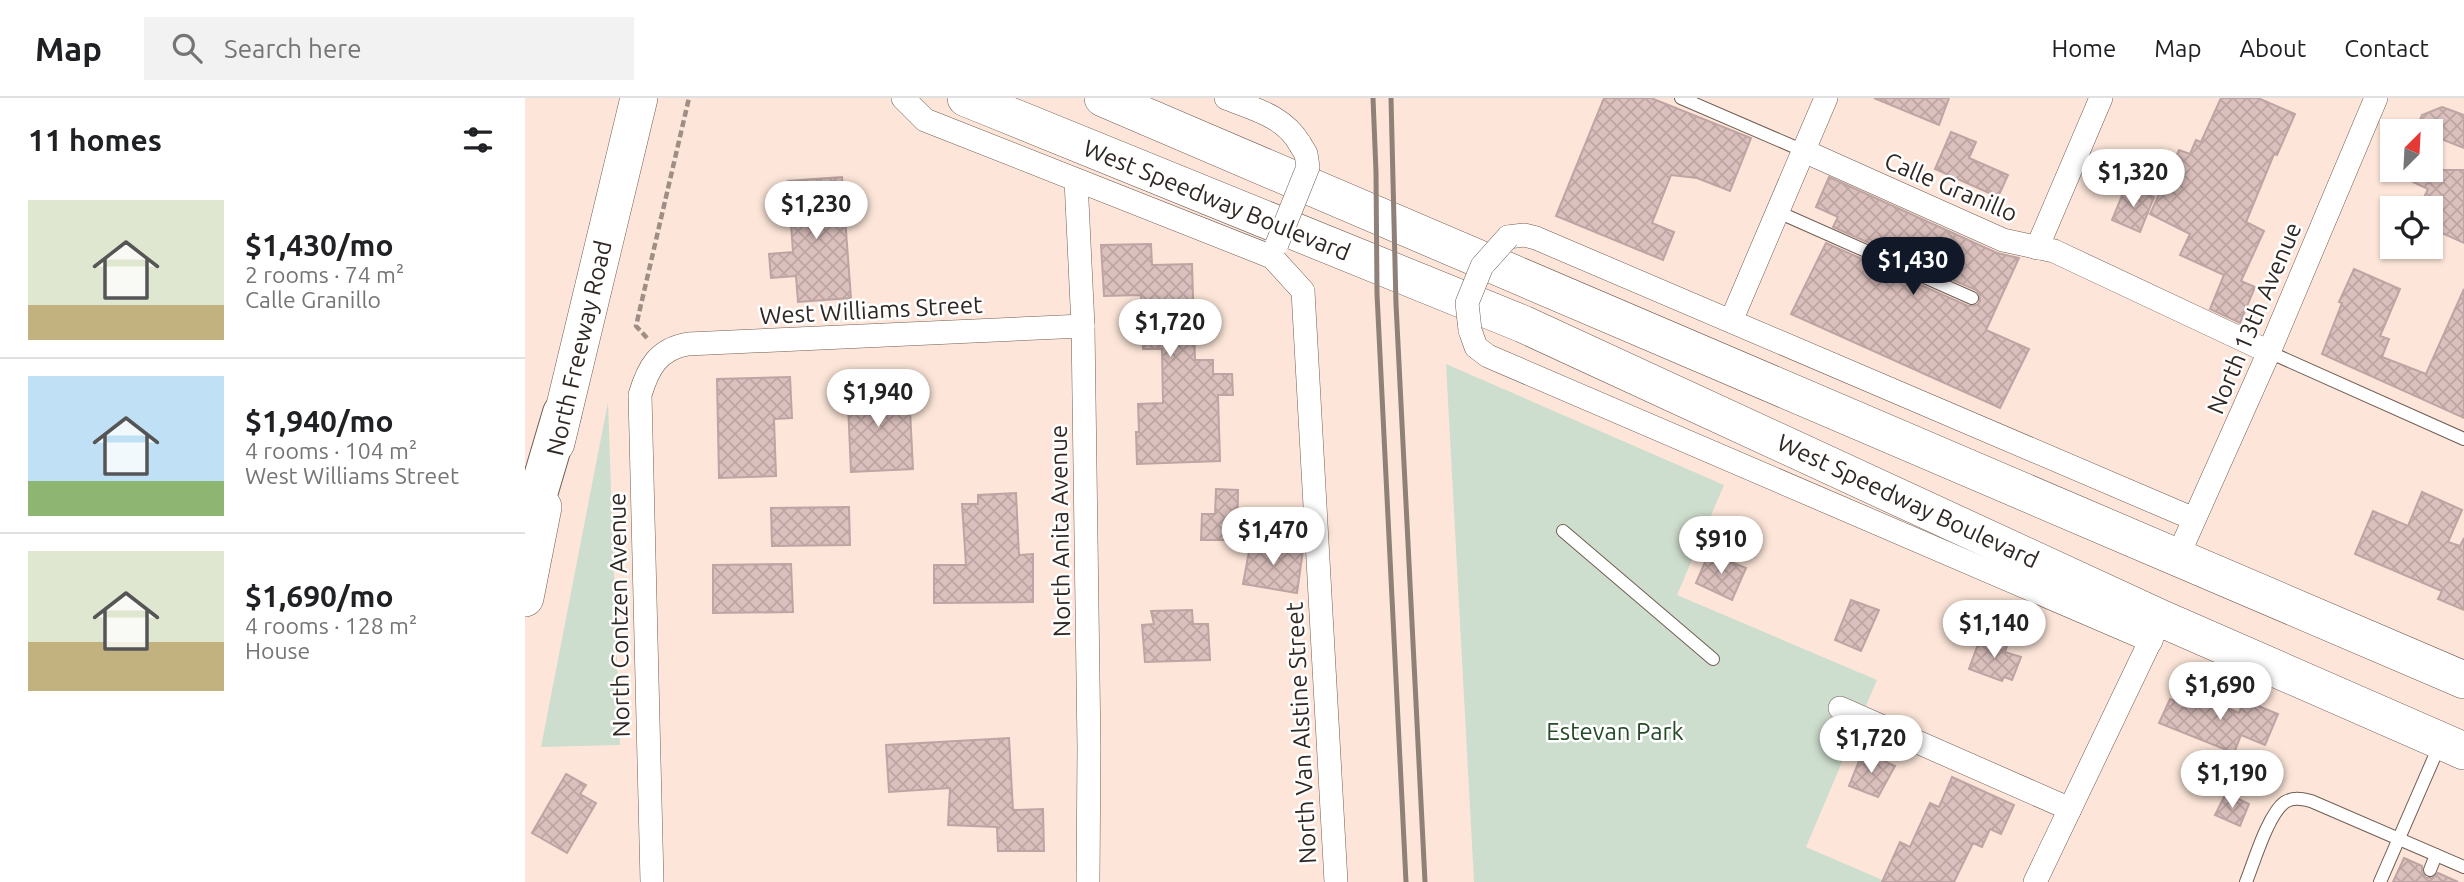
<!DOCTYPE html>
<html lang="en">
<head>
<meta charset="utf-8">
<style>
	body { margin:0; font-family:Ubuntu,sans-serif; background:#f2f2f2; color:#202124; height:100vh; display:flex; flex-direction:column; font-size:26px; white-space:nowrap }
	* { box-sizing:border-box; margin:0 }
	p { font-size:23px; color:#757577 }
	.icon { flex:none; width:38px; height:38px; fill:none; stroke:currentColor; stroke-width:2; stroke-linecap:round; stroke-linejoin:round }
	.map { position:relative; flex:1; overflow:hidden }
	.drawer { display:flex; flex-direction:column; background:#fff; width:525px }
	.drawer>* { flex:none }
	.needle { width:46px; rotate:24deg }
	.tools { position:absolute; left:1855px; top:21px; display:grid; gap:14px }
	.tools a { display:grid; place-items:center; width:63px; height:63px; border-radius:0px; background:#fff; box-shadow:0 2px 5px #0004; font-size:35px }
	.price { position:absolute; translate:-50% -60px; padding:0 16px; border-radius:24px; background:#fff; color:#222; font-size:23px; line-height:46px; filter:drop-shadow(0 2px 4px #0008) }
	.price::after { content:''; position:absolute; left:50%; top:42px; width:21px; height:16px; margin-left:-10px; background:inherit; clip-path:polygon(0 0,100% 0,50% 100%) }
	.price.active { background:#111827; color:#fff }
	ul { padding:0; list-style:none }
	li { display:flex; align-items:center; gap:21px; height:175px; padding:0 28px }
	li+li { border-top:2px solid #e0e0e0 }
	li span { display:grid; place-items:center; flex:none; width:196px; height:140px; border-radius:0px; color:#555 }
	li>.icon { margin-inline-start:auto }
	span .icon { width:84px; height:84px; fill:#fffc; stroke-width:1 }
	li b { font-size:30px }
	h2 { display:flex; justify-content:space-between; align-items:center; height:84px; padding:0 28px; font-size:30px }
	header { display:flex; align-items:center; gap:42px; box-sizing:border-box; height:98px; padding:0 35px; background:#fff; border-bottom:2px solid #e0e0e0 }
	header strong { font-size:33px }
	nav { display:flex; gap:38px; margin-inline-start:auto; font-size:24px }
	.search { width:490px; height:63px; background:#f2f2f2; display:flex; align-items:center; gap:18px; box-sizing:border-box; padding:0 24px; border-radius:0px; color:#757577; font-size:26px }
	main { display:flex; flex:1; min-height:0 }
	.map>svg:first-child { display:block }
	.green { fill:#cedece }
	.building { fill:url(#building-cross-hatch); stroke:#bea4a2; stroke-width:2 }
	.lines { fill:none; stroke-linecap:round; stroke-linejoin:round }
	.lane-casing { stroke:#715d52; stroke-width:14 }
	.street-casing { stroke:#715d52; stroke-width:24 }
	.primary-casing { stroke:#715d52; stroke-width:38 }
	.highway-casing { stroke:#715d52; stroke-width:40 }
	.path { stroke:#9f8e85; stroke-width:4.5; stroke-dasharray:7 3.5; stroke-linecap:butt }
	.lane { stroke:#fff; stroke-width:12 }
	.street { stroke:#fff; stroke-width:23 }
	.primary { stroke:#fff; stroke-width:37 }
	.highway { stroke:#fff; stroke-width:38 }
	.rail { stroke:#8f8078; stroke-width:5 }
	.street-bridge-casing { stroke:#715d52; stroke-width:24; stroke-linecap:butt }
	.street-bridge { stroke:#fff; stroke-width:23 }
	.labels { text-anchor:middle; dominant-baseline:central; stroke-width:5; stroke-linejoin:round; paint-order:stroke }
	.street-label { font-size:24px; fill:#312824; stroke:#fff }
	.park-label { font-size:24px; fill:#244b28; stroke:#fff }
</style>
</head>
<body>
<header>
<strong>Map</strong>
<div class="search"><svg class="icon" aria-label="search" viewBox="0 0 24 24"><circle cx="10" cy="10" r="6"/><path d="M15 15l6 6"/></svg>Search here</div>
<nav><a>Home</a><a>Map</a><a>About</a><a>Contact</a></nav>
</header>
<main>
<section class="drawer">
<h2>11 homes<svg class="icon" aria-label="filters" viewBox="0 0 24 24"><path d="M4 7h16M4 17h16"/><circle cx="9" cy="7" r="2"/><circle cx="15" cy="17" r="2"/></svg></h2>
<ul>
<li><span style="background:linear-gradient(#dfe7d0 75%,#c2b280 0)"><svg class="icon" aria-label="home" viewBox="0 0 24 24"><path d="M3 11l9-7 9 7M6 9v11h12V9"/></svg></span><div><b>$1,430/mo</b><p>2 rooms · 74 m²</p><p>Calle Granillo</p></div></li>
<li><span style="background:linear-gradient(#bfe0f5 75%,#8fb573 0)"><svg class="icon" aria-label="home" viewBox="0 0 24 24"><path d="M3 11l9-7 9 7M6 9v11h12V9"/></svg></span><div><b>$1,940/mo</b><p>4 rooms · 104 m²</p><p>West Williams Street</p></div></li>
<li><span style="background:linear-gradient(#dfe7d0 65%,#c2b280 0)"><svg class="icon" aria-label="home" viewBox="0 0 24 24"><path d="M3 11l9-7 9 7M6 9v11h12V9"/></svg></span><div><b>$1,690/mo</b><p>4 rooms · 128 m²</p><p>House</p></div></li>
</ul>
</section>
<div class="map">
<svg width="1939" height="784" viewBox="0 0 1939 784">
	<defs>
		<pattern id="building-cross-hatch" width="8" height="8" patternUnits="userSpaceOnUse" patternTransform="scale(1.75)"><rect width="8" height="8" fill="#dbc0bd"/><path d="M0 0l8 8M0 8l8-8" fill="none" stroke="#bca5a2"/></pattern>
	</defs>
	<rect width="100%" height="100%" fill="#fde6d9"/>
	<!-- green -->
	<g class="green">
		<path d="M921 266 1199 387 1152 497 1352 582 1281 749 1362 784H949Z"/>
		<path d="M83 304 95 647 16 649Z"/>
	</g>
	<!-- building -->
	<g class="building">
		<path d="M1079 0H1126L1226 40 1205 93 1172 80 1146 77 1127 125 1149 134 1138 162 1031 118Z"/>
		<path d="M1349 0H1424L1414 27Z"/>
		<path d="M1696 0H1733L1770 16 1752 57 1749 56 1721 124 1739 133 1716 183 1730 189 1715 225 1685 211 1699 177 1655 157 1665 136 1625 116 1654 52 1665 56 1671 42 1676 44Z"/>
		<path d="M1917 9 1939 17V50L1906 37V33L1891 31 1897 17Z"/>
		<path d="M1426 34 1451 44 1444 60 1483 77 1473 99 1410 71Z"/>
		<path d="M1863 72H1939V145L1906 130V110H1894L1903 91Z"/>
		<path d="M317 79 326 200 273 204 271 178 246 180 244 156 268 154 263 83Z"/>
		<path d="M1304 79 1472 155 1494 160 1461 232 1504 251 1475 310 1266 216 1301 145 1443 208 1452 207 1455 203 1454 195 1451 192 1308 129 1313 119 1291 109Z"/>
		<path d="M1601 88 1629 99 1615 134 1587 122Z"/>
		<path d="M626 146 627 167 667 166 670 262H688V276H707L708 297H693L695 363 612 366 611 334H614L613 306 638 305 637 251H618L616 197 579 198 576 147Z"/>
		<path d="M1829 171 1875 191 1855 238 1864 241 1857 259 1901 276 1939 191V320L1797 256 1817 205 1814 204Z"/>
		<path d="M265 279 267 320 249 321 251 378 194 380 192 281Z"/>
		<path d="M366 282 368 313 385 312 388 371 326 374 322 284Z"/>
		<path d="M691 391 713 392 712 442H676L677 416H690Z"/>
		<path d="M1897 394 1937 412 1923 444 1935 448 1939 440V512L1913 501 1917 493 1830 456 1848 413 1883 428Z"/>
		<path d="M491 395 494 457 508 456V504L409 505V467H441L437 406H453V397Z"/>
		<path d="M324 409 325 447 247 448 246 410Z"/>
		<path d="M726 443 778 452 772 495 718 486Z"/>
		<path d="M1184 455 1221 470 1207 502 1171 485Z"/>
		<path d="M266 466 268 514 188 515V467Z"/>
		<path d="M1326 502 1354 512 1336 553 1310 542Z"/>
		<path d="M667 512 668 526H683L685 562 620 564 617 527 629 526 626 513Z"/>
		<path d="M1456 538 1482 548 1480 554 1496 559 1487 582 1479 579 1477 583 1444 571Z"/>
		<path d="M1672 597 1714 615 1719 602 1753 616 1740 647 1716 637 1709 655 1634 625 1645 601 1667 610Z"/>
		<path d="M484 640 488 712 518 711 519 753H473L472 729 423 727 425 690 364 694 361 647Z"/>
		<path d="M1338 653 1370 668 1353 699 1324 688Z"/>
		<path d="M41 676 61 687 55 696 71 705 42 755 7 735Z"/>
		<path d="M1427 679 1489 707 1476 736 1465 731 1457 749 1448 745 1429 784H1357L1375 744 1385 749 1405 705 1414 709Z"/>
		<path d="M1701 695 1724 706 1715 728 1690 717Z"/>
		<path d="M1879 760 1897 768V774L1901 780H1907L1913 775 1933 784H1868Z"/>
	</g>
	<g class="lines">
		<!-- lane casing -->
		<g class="lane-casing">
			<g id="lane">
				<path d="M1156 0 1279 53"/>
				<path d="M1253 114 1447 200"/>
				<path d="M1744 254 1939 341"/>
				<path d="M1038 433 1188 561"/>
				<path d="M1905 772 1911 757"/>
				<path d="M1721 784C1729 764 1743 716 1760 704 1769 699 1777 701 1786 703L1939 769"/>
				<path d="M1855 784 1915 646"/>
			</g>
		</g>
		<!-- street casing -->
		<g class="street-casing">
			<g id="street">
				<path d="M378 0 400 22 747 159 778 193 811 784"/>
				<path d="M701 0C729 11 759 18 775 46"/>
				<path d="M1279 53 1478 142 1529 153 1744 254"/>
				<path d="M551 82 558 228 564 650 563 784"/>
				<path d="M983 139 999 137 1011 140 1669 421"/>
				<path d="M1512 150 1576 0"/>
				<path d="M1206 223 1301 0"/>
				<path d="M945 232 951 249 963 258 1626 543"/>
				<path d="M1652 460 1744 254 1851 0"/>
				<path d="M1315 610 1545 711"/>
				<path d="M127 784 115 297C123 270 133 251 163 246L558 228"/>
				<path d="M1510 784 1631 531"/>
			</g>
		</g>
		<!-- primary casing -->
		<g class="primary-casing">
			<g id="primary">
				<path d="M441 0 998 226 1635 520 1939 653"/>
				<path d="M578 0 1939 582"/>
				<path d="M31 345 114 0"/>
				<path d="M0 500 18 409"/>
			</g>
		</g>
		<!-- highway casing -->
		<g class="highway-casing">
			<path id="highway" d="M0 440 37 315"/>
		</g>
		<!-- path -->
		<path class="path" d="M122 240 111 228 164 0"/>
		<!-- lane -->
		<use href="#lane" class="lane"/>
		<!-- street -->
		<use href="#street" class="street"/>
		<!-- primary -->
		<use href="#primary" class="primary"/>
		<!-- highway -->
		<use href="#highway" class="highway"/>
		<!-- rail -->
		<g class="rail">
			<path d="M848 0 851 74 852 196 881 784"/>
			<path d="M866 0 871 206 900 784"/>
		</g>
		<!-- street-bridge casing -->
		<g class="street-bridge-casing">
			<g id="street-bridge">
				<path d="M752 146 783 69 781 56 775 46"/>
				<path d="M945 232 942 205 957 168 983 139"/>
			</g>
		</g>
		<!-- street-bridge -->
		<use href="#street-bridge" class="street-bridge"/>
	</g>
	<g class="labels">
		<!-- street labels -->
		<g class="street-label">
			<text transform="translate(1426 89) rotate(23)">Calle Granillo</text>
			<text transform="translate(692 102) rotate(22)">West Speedway Boulevard</text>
			<text transform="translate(346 212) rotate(-3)">West Williams Street</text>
			<text transform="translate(1729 220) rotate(-67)">North 13th Avenue</text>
			<text transform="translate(54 250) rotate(-77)">North Freeway Road</text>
			<text transform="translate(1383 403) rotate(25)">West Speedway Boulevard</text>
			<text transform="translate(535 433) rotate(-91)">North Anita Avenue</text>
			<text transform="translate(94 517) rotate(-91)">North Contzen Avenue</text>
			<text transform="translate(776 635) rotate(-93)">North Van Alstine Street</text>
		</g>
		<!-- park labels -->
		<g class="park-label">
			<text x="1090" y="633">Estevan Park</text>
		</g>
	</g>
</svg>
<div class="tools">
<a><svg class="needle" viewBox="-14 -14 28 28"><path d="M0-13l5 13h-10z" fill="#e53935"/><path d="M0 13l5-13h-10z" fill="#757577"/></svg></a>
<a><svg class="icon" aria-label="locate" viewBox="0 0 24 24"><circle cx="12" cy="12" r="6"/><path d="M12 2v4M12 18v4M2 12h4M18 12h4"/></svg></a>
</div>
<b class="price" style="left:1608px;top:111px">$1,320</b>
<b class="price" style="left:291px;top:143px">$1,230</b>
<b class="price active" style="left:1388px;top:199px">$1,430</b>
<b class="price" style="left:645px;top:261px">$1,720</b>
<b class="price" style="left:353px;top:331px">$1,940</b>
<b class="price" style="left:748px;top:469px">$1,470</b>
<b class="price" style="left:1196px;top:478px">$910</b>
<b class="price" style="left:1469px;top:562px">$1,140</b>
<b class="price" style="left:1695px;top:624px">$1,690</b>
<b class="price" style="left:1346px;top:677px">$1,720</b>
<b class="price" style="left:1707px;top:712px">$1,190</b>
</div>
</main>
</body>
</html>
